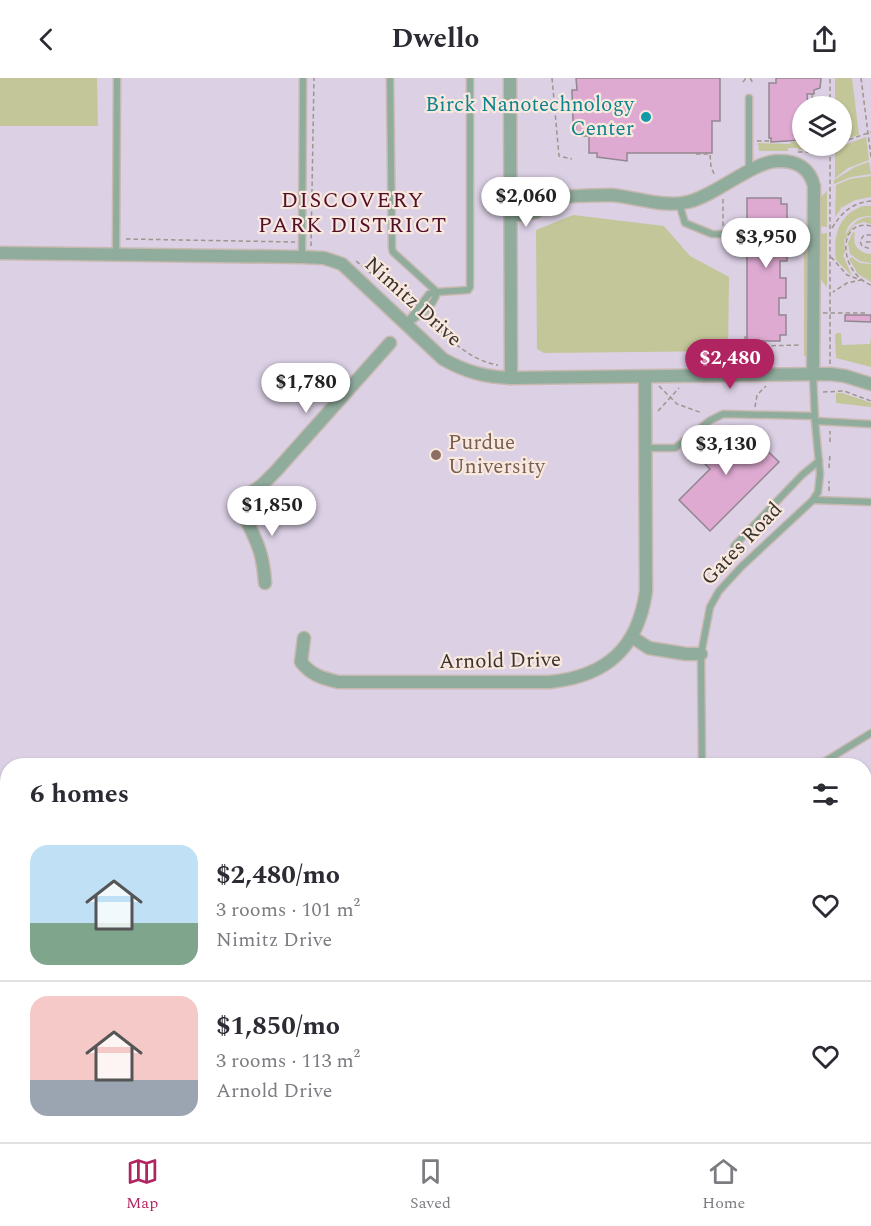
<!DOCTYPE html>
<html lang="en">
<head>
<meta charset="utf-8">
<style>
	body { margin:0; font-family:Spectral,serif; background:#f7f7f7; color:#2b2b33; height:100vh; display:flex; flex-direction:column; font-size:22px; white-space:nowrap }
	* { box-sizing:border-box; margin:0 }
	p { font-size:20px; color:#7c7c81 }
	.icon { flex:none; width:33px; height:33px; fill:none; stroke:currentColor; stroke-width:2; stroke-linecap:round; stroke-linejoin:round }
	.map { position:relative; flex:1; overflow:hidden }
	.sheet { position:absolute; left:0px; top:680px; width:872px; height:386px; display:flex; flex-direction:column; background:#fff; border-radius:24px 24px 0 0; box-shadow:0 2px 4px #0004 }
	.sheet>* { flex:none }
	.tools { position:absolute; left:792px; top:18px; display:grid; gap:12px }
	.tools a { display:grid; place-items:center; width:60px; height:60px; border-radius:50%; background:#fff; box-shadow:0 2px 4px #0004; font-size:30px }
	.price { position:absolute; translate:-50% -51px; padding:0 14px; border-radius:21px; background:#fff; color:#222; font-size:20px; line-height:39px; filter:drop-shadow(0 2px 3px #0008) }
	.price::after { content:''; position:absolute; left:50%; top:36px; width:18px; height:14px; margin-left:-9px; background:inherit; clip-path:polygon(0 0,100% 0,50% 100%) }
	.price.selected { background:#b02461; color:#fff }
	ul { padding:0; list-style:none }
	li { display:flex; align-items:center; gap:18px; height:150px; padding:0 30px }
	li+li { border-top:2px solid #e1e1e2 }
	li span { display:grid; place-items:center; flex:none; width:168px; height:120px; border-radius:18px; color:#555 }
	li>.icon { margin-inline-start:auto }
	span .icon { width:72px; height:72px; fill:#fffc; stroke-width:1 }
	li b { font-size:26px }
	h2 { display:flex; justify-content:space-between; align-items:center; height:72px; padding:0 30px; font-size:26px }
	header { display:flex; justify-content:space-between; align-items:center; height:78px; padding:0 30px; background:#fff; font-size:27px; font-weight:700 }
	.dock { display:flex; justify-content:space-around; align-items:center; height:84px; border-top:2px solid #e1e1e2; background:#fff; font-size:16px; color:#7c7c81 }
	.dock a { display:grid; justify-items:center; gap:3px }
	.dock .selected { color:#b02461 }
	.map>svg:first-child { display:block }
	.education { fill:#dbd0e4; fill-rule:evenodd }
	.green { fill:#c3c698 }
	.building { fill:#dfaad2; stroke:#948690; stroke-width:1.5 }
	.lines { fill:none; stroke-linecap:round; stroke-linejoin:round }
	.service-casing { stroke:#c8b9b0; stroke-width:9 }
	.minor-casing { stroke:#c8b9b0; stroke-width:15 }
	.secondary-casing { stroke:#c8b9b0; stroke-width:20 }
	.primary-casing { stroke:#c8b9b0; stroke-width:20 }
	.path { stroke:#a0948c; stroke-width:1.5; stroke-dasharray:4.5 3; stroke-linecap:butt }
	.service { stroke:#90ac9d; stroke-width:6 }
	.minor { stroke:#90ac9d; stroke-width:12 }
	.secondary { stroke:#69927d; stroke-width:16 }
	.primary { stroke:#4b8067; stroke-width:16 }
	.rail { stroke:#5a524d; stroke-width:3; stroke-dasharray:9 4.5; stroke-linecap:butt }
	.culture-dot { fill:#0f9aa8; stroke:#f9e8dd; stroke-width:2 }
	.education-dot { fill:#8d6e63; stroke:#f9e8dd; stroke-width:2 }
	.labels { text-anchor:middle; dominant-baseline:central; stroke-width:4.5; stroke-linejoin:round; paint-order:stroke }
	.culture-label { font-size:21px; fill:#0d838f; stroke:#f9e8dd; text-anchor:end }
	.street-label { font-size:21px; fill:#39332f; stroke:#f9e8dd }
	.education-label { font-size:21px; fill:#785e54; stroke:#f9e8dd; text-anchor:start }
	.neighbourhood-label { font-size:22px; letter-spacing:1.5px; fill:#520f2b; stroke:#f9e8dd }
</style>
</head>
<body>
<header><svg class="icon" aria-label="back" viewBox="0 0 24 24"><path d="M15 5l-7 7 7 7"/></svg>Dwello<svg class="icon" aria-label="share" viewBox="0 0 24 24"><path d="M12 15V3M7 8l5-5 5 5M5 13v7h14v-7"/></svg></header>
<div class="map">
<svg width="871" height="1064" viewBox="0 0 871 1064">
	<rect width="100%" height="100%" fill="#ecdbd0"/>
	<!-- education -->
	<path class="education" d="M0 0H871V1021L864 1015V687H8V915L0 914ZM802 28H842V68H802Z"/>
	<!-- green -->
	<g class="green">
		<path d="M0 0H97L98 48H0Z"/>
		<path d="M835 0H852L859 57 842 62V28H835Z"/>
		<path d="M866 59 869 82 848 90 835 100V68H842Z"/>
		<path d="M791 64H802V68H811V71L798 72V70H788V73H759L758 65 790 66Z"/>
		<path d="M869 84 871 96 851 99 834 106V102L855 89Z"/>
		<path d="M871 98V119L855 122 841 130 839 127 841 131 835 139 836 107 850 101Z"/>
		<path d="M827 113V149L819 148V121Z"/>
		<path d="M863 128H871V138C857 138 848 144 845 157 851 151 855 139 871 139V146L863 144 854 147 845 162 844 160 845 174 843 177 852 198 836 182C833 158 838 137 863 128Z"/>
		<path d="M573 137 664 148 690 178 729 199 728 273 544 275 537 271 536 152Z"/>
		<path d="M853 154 855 155C852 167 858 175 871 176V185L860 183 850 176 848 165Z"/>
		<path d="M827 155V209L820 201 819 156Z"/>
		<path d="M804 163H807L806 278H804Z"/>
		<path d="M851 179 860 185 871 186V204L858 196 849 181Z"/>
		<path d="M837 255H841L842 267 870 266 871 259V289L836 280 835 257Z"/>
		<path d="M836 315H842L869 324 871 325V329L836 325Z"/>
	</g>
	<!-- building -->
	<g class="building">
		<path d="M576 0H720V43H712V75H627V83L597 79V75H589V58H576V43H573L572 12H577Z"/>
		<path d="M776 0H821L820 10 814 12V16H807L808 28H802V62L771 64V60H769V5H776Z"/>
		<path d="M747 120H781V126H787V146H780V163H787V183H780V200H786V220H779V237H786V257H780V263H747V162L751 160 752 157 747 152Z"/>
		<path d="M845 237H871V244L845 243Z"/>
		<path d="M714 352 732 369 747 353 779 384 710 453 679 422 710 391 693 374Z"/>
	</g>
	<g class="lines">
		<!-- service casing -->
		<g class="service-casing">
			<g id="service">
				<path d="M390 0 392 170 393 174 437 214 468 212 470 209V0"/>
				<path d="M749 94V20"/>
				<path d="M679 125 685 145 712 156 747 157"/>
				<path d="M116 176 117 0"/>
				<path d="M302 179 303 0"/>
				<path d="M437 214C434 229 419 238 406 246L429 216Z"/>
				<path d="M815 343 871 346"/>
				<path d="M645 370H675L709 343 723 336 815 338"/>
				<path d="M813 422 871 424"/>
				<path d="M734 468 802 397 819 383"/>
				<path d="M702 687 701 576 710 529 719 513 741 489 813 422 818 414 820 396 815 343 813 297"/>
				<path d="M819 687 871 655"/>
				<path d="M0 976 5 964V954"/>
				<path d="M425 1058V1064"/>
				<path d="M249 1064 255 1058"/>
			</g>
		</g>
		<!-- minor casing -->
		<g class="minor-casing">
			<g id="minor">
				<path d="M510 0 511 300"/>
				<path d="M511 138 536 134 552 121 560 119C576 118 594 117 611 117 636 119 663 130 688 124 717 117 754 82 780 83 798 83 810 91 814 108L813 296"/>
				<path d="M0 175 302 179 324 180 342 186 443 281C466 294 485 299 511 300L830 296 845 298 871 306"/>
				<path d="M265 505C263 468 252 456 238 424L262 407 276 393 390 265"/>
				<path d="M632 559 649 570 686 576H701"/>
				<path d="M304 560 301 584C311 597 322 600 338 604H550C607 598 638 570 646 513L645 299"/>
				<path d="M0 954H8"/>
				<path d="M461 1058V1064"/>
			</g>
		</g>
		<!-- secondary casing -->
		<g class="secondary-casing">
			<g id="secondary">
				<path d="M864 715 871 708"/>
				<path d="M864 741 871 735"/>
			</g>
		</g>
		<!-- primary casing -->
		<g class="primary-casing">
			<g id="primary">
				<path d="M0 754H8"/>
				<path d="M0 772H8"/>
				<path d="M864 1035 871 1041"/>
				<path d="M862 1058 869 1064"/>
			</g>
		</g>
		<!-- path -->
		<g class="path">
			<path d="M552 0 559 78 572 81"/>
			<path d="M750 0 753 5"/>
			<path d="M861 0 871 79"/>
			<path d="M743 4 746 0"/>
			<path d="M812 16 813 28"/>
			<path d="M556 24 572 23"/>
			<path d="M830 28V0"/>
			<path d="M757 63H771"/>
			<path d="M842 64 871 54"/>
			<path d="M798 74H829"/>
			<path d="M696 76H710L711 89 715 98"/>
			<path d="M723 148V120"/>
			<path d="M871 148C837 140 838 194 871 207"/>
			<path d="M832 150C842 134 852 125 871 123"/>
			<path d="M780 152H801"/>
			<path d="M871 157H864L860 163 862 168 871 171"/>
			<path d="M126 161 295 164"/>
			<path d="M866 164H871"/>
			<path d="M311 168 314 0"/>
			<path d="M831 179 847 197 861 202 847 205 833 214"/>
			<path d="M356 183 410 228"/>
			<path d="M823 235H865"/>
			<path d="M428 242C449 260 470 283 498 287"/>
			<path d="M747 259H745V263H759V268L801 267"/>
			<path d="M830 286V68"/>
			<path d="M745 287 754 269 758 268"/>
			<path d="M659 308 677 326 702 335"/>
			<path d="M823 314 844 313 871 323"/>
			<path d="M755 329 757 317 766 308"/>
			<path d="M658 333 679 310"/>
			<path d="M715 350 723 358 736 345"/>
			<path d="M830 364V353"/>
			<path d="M829 390 830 376"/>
			<path d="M829 413V403"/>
			<path d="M864 913 871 914"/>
			<path d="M676 1058 685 1064"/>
		</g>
		<!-- service -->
		<use href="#service" class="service"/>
		<!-- minor -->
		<use href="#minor" class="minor"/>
		<!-- secondary -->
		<use href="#secondary" class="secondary"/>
		<!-- primary -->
		<use href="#primary" class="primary"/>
		<!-- rail -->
		<g class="rail">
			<path d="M0 922H8"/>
			<path d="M864 943H871"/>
		</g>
	</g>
	<!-- markers -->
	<circle class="culture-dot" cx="646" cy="39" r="6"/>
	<circle class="education-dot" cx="436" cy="377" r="6"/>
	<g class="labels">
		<!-- culture labels -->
		<g class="culture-label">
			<text x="634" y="27">Birck Nanotechnology<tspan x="634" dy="24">Center</tspan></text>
		</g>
		<!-- street labels -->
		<g class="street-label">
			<text transform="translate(413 224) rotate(42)">Nimitz Drive</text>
			<text transform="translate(742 466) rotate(-46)">Gates Road</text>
			<text transform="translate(500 583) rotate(-1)">Arnold Drive</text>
		</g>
		<!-- education labels -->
		<g class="education-label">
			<text x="448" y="365">Purdue<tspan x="448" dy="24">University</tspan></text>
		</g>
		<!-- neighbourhood labels -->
		<g class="neighbourhood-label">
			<text x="353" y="122">DISCOVERY<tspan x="353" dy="25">PARK DISTRICT</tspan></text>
		</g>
	</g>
</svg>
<div class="tools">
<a><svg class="icon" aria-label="layers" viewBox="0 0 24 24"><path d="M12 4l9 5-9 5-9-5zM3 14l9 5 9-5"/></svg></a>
</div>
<b class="price" style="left:526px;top:150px">$2,060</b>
<b class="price" style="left:766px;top:191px">$3,950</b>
<b class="price selected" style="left:730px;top:312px">$2,480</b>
<b class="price" style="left:306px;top:336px">$1,780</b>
<b class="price" style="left:726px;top:398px">$3,130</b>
<b class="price" style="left:272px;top:459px">$1,850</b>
<section class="sheet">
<h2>6 homes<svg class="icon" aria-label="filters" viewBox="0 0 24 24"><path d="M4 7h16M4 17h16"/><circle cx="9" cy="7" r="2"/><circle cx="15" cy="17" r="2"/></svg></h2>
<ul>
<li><span style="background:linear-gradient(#bfe0f5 65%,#7fa58c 0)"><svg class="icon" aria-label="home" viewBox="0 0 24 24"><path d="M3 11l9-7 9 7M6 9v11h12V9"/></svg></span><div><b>$2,480/mo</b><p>3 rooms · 101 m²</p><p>Nimitz Drive</p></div><svg class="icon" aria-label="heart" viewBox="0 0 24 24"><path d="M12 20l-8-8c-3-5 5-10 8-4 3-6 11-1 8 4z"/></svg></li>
<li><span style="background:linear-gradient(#f6c9c9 70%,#9aa5b1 0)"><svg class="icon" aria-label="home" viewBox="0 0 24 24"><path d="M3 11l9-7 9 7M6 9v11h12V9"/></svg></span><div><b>$1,850/mo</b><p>3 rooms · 113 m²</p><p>Arnold Drive</p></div><svg class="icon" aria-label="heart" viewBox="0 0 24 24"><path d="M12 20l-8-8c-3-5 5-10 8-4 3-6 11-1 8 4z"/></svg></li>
</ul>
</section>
</div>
<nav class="dock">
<a class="selected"><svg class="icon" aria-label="map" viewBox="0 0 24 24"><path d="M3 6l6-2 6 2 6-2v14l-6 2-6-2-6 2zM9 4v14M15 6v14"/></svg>Map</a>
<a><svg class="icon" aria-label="saved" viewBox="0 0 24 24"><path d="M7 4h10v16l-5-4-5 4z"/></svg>Saved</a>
<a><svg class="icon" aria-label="home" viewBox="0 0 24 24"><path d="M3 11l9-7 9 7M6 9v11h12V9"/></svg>Home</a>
</nav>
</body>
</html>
